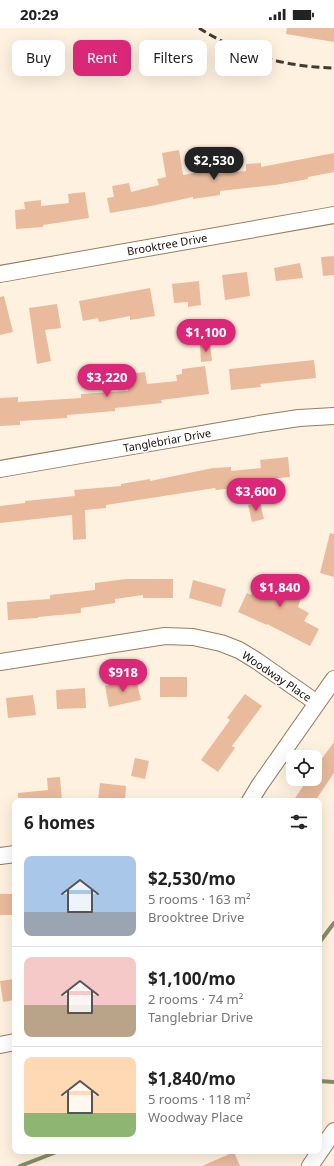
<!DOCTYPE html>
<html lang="en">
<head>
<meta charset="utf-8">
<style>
	body { margin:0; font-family:"Noto Sans",sans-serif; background:#f6f6f6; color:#222; height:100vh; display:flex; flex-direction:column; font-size:15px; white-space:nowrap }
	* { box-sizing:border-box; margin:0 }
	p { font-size:13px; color:#767676 }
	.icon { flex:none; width:22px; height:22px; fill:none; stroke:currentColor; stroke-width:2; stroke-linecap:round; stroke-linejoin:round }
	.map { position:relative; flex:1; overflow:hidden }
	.sheet { position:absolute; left:12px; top:770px; width:310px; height:356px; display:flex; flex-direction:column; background:#fff; border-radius:8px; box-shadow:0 4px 16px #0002 }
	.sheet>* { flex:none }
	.top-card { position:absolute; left:12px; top:12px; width:310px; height:36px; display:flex; gap:8px }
	.buttons { position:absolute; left:286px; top:722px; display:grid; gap:8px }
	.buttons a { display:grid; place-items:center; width:36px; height:36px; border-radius:8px; background:#fff; box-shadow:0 4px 16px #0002; font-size:20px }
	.price { position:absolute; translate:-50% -34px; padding:0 9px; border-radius:14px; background:#db2777; color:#fff; font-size:13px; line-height:26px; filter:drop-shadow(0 1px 2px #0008) }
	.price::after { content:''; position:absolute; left:50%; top:24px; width:12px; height:9px; margin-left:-6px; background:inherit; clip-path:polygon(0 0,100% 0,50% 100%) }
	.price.selected { background:#222; color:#fff }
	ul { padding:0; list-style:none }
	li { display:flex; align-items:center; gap:12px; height:100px; padding:0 12px }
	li+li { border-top:1px solid #e0e0e0 }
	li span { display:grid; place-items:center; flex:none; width:112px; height:80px; border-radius:8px; color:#555 }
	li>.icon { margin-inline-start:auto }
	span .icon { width:48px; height:48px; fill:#fffc; stroke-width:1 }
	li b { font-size:17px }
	h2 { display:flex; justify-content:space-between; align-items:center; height:48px; padding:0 12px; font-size:17px }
	.tag { padding:0 14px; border-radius:8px; background:#fff; box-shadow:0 4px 16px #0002; font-size:14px; line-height:36px }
	.tag.selected { background:#db2777; color:#fff }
	.status { display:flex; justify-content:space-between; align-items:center; height:28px; padding:0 20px; background:#fff; direction:ltr }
	.status svg { height:11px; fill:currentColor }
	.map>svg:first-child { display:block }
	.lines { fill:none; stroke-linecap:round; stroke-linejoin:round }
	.stream { stroke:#878c65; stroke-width:4 }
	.building { fill:#eaba9c }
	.minor-casing { stroke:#927e63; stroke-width:18 }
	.minor { stroke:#fff; stroke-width:16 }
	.rail { stroke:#443b30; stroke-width:3; stroke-dasharray:8 4; stroke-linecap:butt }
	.labels { text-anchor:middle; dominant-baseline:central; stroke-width:3; stroke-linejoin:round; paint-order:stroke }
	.street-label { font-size:11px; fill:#150d04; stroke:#fff }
</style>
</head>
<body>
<div class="status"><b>20:29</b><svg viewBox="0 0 49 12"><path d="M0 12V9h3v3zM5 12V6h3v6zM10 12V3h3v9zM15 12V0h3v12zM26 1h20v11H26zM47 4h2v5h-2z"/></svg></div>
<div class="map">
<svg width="334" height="1138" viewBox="0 0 334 1138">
	<rect width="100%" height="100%" fill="#fff1df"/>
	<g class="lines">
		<!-- stream -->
		<g class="stream">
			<path d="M319 915 334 895"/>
			<path d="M319 1053 334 1054"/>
			<path d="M20 1138 59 1123"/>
		</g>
	</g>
	<!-- building -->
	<g class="building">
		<path d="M287 0H334V14L286 6Z"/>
		<path d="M179 122 183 147 216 141 217 146 246 143V136L261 135V139L334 125V144L308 149V151L275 157 220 163V167L193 171V169L151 178 110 185 107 170 114 169 112 158 129 155 131 164 159 157 157 151 166 149 162 125Z"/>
		<path d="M85 164 89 190 43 197V199L16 201 15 182 25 181 24 174 41 172V178L69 175 68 166Z"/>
		<path d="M334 228V247L323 248 321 229Z"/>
		<path d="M300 235 303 250 276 253 274 240Z"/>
		<path d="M247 244 250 268 225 272 222 247Z"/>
		<path d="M199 253 201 277 188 279V274L174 275 172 256Z"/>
		<path d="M150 260 155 288 130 292V288L99 294 98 290 83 293 79 273Z"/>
		<path d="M4 268 13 304 0 307V269Z"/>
		<path d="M57 276 61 300 45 302 51 333 37 336 29 280Z"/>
		<path d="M210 316 212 333 201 334 200 317Z"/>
		<path d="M314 332 316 350 260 356 261 359 231 362 229 341Z"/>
		<path d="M205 338 209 366 161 372 162 375 115 380V383L67 387V390L20 393V397L0 398V370L18 369V374L81 370V366L128 363 126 346 145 344 147 356 177 353 176 347 182 346V341Z"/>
		<path d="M288 429 290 449 246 453 247 459 216 462 215 460 106 477V480L85 482 86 511 73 512 72 487 0 495V478L25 475V473L75 468 74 462 121 458V456L150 451V453L213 440 231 439V443L261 440 260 432Z"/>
		<path d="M260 474 264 491 252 494 248 477Z"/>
		<path d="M330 505 334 506V549L320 545Z"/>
		<path d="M278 546 306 554 298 579 309 585 304 593 319 601 310 618 267 596V597L238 584 247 565 251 567 257 551 274 559Z"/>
		<path d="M126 551H173V570H143V567L115 571V575L81 580V585L38 589V590L8 592 7 574 50 571V567L95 562V555Z"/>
		<path d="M193 552 226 561 221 579 189 570Z"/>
		<rect x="160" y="649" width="27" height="20"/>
		<path d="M136 651 141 672 109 679 105 658Z"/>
		<path d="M85 660 86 680 57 681 56 662Z"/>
		<path d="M245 666 262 678 232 718 235 720 218 744 201 732 230 692 227 690Z"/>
		<path d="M33 667 36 687 8 690 6 670Z"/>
		<path d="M334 714V745L315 773H293L308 751H315V740Z"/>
		<path d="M135 730 149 733 145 751 131 748Z"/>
		<path d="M60 749 62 773H18V765L48 762 47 750Z"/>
		<path d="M100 755 126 758 125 773H98Z"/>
		<rect x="0" y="866" width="15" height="21"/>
		<path d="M15 951V972L3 974 0 953Z"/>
		<path d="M234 1124 240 1138H202Z"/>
	</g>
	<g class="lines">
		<!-- minor casing -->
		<g class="minor-casing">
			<g id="minor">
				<path d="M0 246 334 187"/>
				<path d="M0 441 259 396 299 390 334 388"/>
				<path d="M0 634 165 608 193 609 221 615 239 622 257 633 317 675"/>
				<path d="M250 773 259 758 334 651"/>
				<path d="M0 828 15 826"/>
				<path d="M0 1017 15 1014"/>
				<path d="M310 1138 334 1103"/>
			</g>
		</g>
		<!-- minor -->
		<use href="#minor" class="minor"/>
		<!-- rail -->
		<path class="rail" d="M199 0C239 26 286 39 334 40"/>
	</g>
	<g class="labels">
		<!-- street labels -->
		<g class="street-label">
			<text transform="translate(167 216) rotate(-10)">Brooktree Drive</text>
			<text transform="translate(167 412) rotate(-10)">Tanglebriar Drive</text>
			<text transform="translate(277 648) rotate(34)">Woodway Place</text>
		</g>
	</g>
</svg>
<div class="buttons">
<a><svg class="icon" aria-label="locate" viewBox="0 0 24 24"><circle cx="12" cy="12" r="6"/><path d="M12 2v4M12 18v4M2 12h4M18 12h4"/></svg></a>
</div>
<b class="price selected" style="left:214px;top:153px">$2,530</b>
<b class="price" style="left:206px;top:325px">$1,100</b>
<b class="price" style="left:107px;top:370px">$3,220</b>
<b class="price" style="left:256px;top:484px">$3,600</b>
<b class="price" style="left:280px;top:580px">$1,840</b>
<b class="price" style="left:123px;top:665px">$918</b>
<div class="top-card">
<a class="tag">Buy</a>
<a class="tag selected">Rent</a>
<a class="tag">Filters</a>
<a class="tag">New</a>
</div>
<section class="sheet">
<h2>6 homes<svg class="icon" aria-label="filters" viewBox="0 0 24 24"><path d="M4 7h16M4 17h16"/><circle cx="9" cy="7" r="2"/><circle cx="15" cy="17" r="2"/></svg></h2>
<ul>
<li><span style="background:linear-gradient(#a9c7e8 70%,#9aa5b1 0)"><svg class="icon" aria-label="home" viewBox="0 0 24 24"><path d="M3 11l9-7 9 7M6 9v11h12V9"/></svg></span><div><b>$2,530/mo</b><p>5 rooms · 163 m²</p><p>Brooktree Drive</p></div></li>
<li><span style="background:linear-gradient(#f6c9c9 60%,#b9a48a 0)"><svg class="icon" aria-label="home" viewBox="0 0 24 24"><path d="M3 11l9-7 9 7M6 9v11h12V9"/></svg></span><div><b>$1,100/mo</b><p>2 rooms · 74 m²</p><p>Tanglebriar Drive</p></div></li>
<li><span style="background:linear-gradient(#ffd9b3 70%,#8fb573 0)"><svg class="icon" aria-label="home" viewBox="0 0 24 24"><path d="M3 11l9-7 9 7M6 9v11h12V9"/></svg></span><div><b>$1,840/mo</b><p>5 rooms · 118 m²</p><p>Woodway Place</p></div></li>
</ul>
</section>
</div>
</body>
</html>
